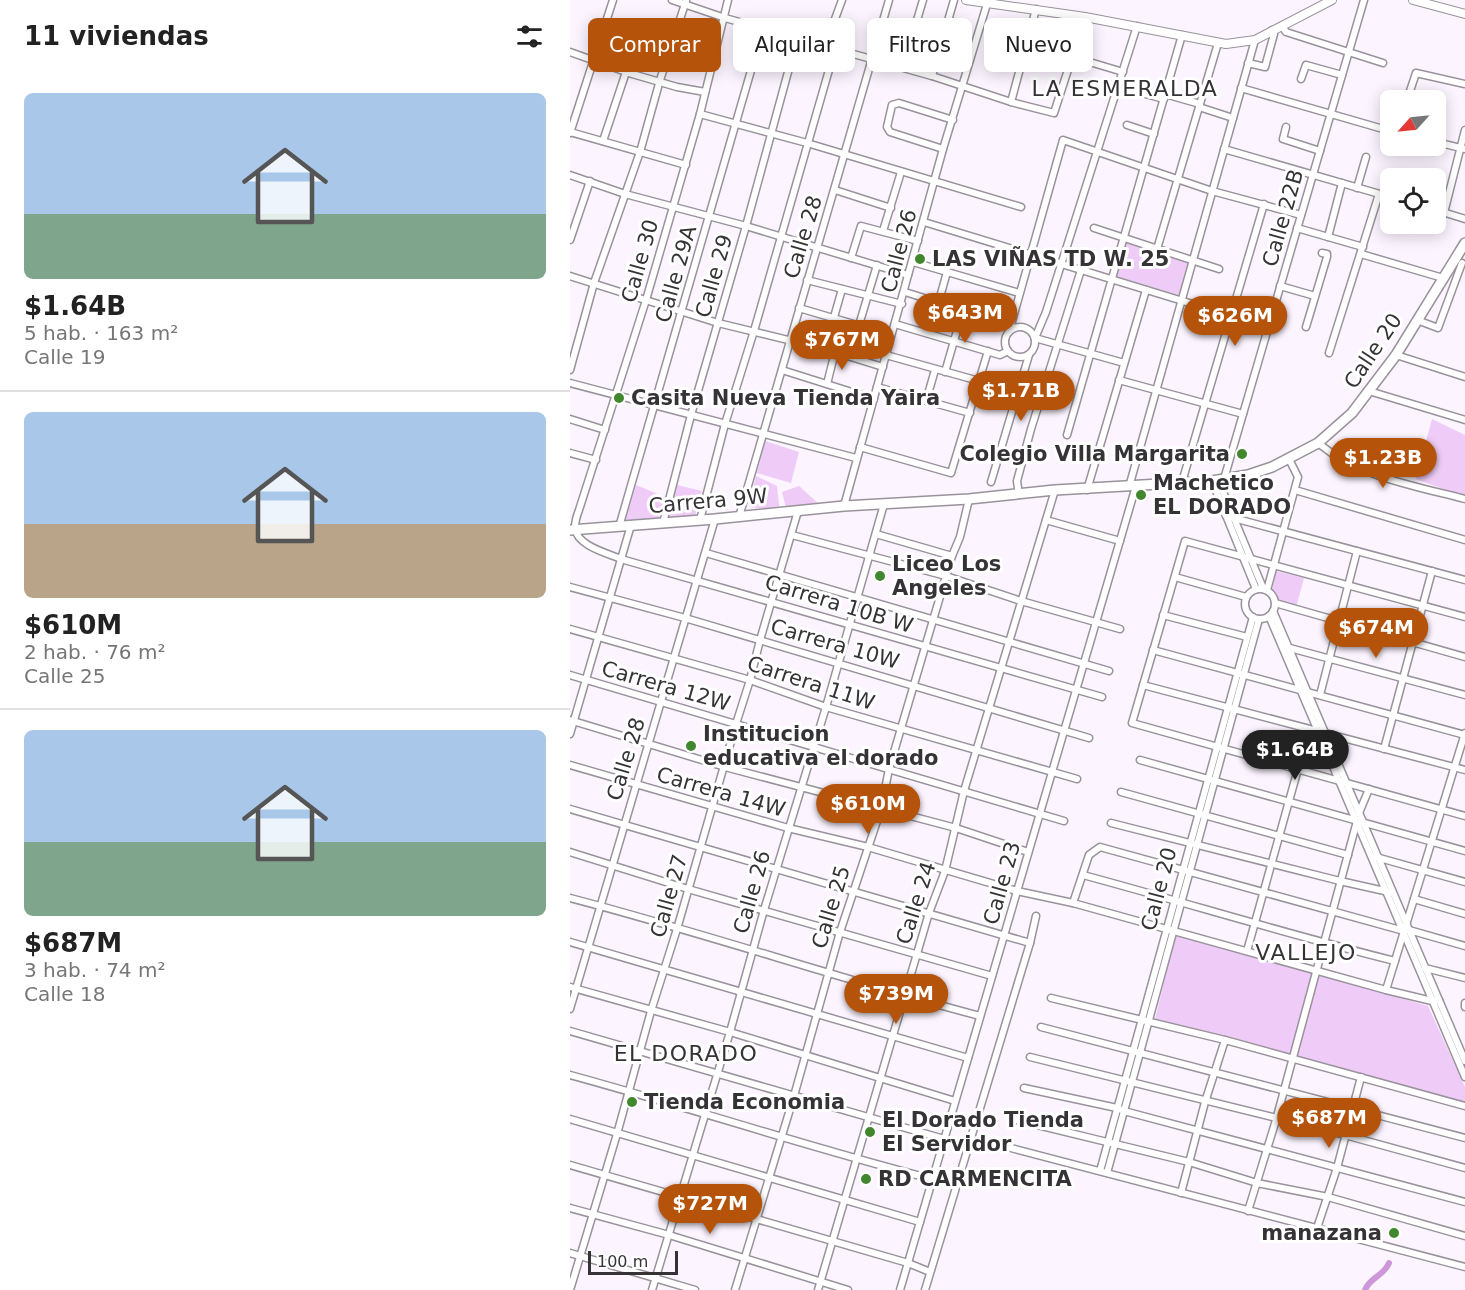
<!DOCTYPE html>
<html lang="es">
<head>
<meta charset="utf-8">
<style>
	body { margin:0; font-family:"DejaVu Sans",sans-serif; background:#f6f6f6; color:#222; height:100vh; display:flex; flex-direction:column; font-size:22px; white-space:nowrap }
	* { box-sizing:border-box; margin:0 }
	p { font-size:20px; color:#767676 }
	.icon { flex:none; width:33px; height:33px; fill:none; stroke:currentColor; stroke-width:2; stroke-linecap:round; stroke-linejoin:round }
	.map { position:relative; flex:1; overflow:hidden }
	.side { display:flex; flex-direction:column; background:#fff; width:570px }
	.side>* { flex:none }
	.banner { position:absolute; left:18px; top:18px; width:570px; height:54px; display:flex; gap:12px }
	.needle { width:39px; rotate:243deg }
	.fabs { position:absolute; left:810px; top:90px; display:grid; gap:12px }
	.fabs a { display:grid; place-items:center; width:66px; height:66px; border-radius:9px; background:#fff; box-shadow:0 3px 15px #0003; font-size:30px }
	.scale { position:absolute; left:18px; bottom:15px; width:90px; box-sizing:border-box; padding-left:6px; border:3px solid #363337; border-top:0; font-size:16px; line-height:21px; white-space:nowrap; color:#363337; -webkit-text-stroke:4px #fff; paint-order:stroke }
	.price { position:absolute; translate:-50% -51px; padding:0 14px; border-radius:21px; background:#b45309; color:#fff; font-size:20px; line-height:39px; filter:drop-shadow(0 2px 3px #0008) }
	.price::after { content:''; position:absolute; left:50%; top:36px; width:18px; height:14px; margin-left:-9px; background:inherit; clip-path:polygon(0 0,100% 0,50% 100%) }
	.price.active { background:#222; color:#fff }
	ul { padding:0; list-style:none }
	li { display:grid; align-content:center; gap:12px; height:318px; padding:0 24px }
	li+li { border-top:2px solid #e0e0e0 }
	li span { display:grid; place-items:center; height:186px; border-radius:9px; color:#555 }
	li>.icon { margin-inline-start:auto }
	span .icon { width:108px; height:108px; fill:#fffc; stroke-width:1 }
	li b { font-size:26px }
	h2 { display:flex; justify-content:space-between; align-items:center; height:72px; padding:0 24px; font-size:26px }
	.tag { padding:0 21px; border-radius:9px; background:#fff; box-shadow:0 3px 15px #0003; font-size:21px; line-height:54px }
	.tag.active { background:#b45309; color:#fff }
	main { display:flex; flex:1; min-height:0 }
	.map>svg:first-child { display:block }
	.green { fill:#efccf7 }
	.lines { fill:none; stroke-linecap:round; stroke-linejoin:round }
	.canal { stroke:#cd97da; stroke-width:6 }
	.minor-casing { stroke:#99929b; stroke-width:9 }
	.tertiary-casing { stroke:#99929b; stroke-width:10 }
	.secondary-casing { stroke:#99929b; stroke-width:12 }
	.minor { stroke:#fff; stroke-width:6 }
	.tertiary { stroke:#fff; stroke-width:8 }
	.secondary { stroke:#fff; stroke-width:9 }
	.poi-dot { fill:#41872d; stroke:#fff; stroke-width:2 }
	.labels { text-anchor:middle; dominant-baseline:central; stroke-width:6; stroke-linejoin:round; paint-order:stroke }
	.street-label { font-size:21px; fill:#363337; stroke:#fff }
	.poi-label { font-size:21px; font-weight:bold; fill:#363337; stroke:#fff; text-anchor:start }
	.neighbourhood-label { font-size:22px; letter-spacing:1.5px; fill:#363337; stroke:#fff }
</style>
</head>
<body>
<main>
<section class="side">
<h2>11 viviendas<svg class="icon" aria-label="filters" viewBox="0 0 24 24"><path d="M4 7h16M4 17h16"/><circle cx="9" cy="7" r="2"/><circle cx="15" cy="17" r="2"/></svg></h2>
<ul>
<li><span style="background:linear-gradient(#a9c7e8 65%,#7fa58c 0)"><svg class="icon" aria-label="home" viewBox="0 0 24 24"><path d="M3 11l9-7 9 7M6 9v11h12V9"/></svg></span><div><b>$1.64B</b><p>5 hab. · 163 m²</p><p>Calle 19</p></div></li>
<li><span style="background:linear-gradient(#a9c7e8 60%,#b9a48a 0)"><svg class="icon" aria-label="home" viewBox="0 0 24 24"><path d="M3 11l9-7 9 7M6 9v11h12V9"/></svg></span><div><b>$610M</b><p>2 hab. · 76 m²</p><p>Calle 25</p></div></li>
<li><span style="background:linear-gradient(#a9c7e8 60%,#7fa58c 0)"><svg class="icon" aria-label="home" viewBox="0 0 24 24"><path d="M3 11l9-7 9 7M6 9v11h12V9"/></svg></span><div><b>$687M</b><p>3 hab. · 74 m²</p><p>Calle 18</p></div></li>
</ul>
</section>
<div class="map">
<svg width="895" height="1290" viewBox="0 0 895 1290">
	<rect width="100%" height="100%" fill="#fcf4ff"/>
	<!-- green -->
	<g class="green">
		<path d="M555 242 618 261 609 295 545 276Z"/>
		<path d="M862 419 895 435V497L846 479Z"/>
		<path d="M195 441 229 452 221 483 187 473Z"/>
		<path d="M186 476 207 486 210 513 206 510 179 507Z"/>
		<path d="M66 485 95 497 89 518 90 522 54 525Z"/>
		<path d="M107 485 132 491 125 516 94 517Z"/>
		<path d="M229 486 251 506 216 508 212 492Z"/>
		<path d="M706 571 734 578 726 608 709 603 702 590Z"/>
		<path d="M606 934 743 972 720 1055 585 1019Z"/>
		<path d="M749 974 858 1006 895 1087V1103L727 1057Z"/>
	</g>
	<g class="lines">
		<!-- canal -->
		<path class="canal" d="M795 1290C800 1277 814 1276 819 1263"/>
		<!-- minor casing -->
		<g class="minor-casing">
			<g id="minor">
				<path d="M102 0 155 18 362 76 441 102 484 113 515 17"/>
				<path d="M158 0 130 114 76 300 9 510C7 515 5 522 5 528 7 546 37 553 51 559L532 697"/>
				<path d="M265 19 272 0"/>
				<path d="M712 26 716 32 813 63"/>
				<path d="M0 52 59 73 107 87 135 92"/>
				<path d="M503 57 553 72"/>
				<path d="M678 63 695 67 704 34 702 30"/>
				<path d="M333 67 353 0"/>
				<path d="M362 76 384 0"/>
				<path d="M731 79 736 65 772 75"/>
				<path d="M671 88 820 131"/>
				<path d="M568 92 594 99"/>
				<path d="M595 94 630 104"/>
				<path d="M837 100 846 73 895 84"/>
				<path d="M441 102 466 9"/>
				<path d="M629 107 663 118"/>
				<path d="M130 114 237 143 451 207"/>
				<path d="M557 125 584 134"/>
				<path d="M716 127 713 139 750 151"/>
				<path d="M0 132 116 165"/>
				<path d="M0 133 43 0"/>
				<path d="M33 141 56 72"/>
				<path d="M866 142 895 149"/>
				<path d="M373 149 320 132 317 127 322 105 329 103 383 120"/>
				<path d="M654 149 820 197"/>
				<path d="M0 175 55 194 176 226 338 275"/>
				<path d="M787 188 796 157"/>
				<path d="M265 190 321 208"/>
				<path d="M866 210 895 219"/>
				<path d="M874 213 895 130"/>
				<path d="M354 222 698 327"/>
				<path d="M524 228 649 269"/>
				<path d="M727 228 793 247"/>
				<path d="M313 231 331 172"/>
				<path d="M758 237 772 183"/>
				<path d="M0 240 20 181"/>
				<path d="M587 249 648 43"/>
				<path d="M791 254 873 278"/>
				<path d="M281 258 291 226 348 241"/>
				<path d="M343 262 449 293"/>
				<path d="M0 276 148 323 255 349 313 367"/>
				<path d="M237 280 332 304"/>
				<path d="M710 286 745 296"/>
				<path d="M335 292 440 325"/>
				<path d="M229 308 321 335"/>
				<path d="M847 320 868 328 892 263"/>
				<path d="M325 324 430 355 438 351"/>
				<path d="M289 325 307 265"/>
				<circle cx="450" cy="342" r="15"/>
				<path d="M736 327 757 257V254L752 253"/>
				<path d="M439 332 493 140 642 191 731 215"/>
				<path d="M360 333 377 272"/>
				<path d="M255 349 272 289"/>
				<path d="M759 353 809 194"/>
				<path d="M316 355 409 381"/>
				<path d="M826 355 895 377"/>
				<path d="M554 363 465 338 476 312 567 26"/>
				<path d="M0 370 24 283 70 152 90 80 116 1"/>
				<path d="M212 370 304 399"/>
				<path d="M375 372 393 310"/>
				<path d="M549 380 673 414"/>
				<path d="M0 383 286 458"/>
				<path d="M257 384 265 352"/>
				<path d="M307 387 400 413"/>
				<path d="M799 391 895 420"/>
				<path d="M356 401 365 370"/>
				<path d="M0 419 35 430"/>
				<path d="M497 435 612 35"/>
				<path d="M748 443C789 477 845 486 895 499"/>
				<path d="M290 447 381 473 418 351"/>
				<path d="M0 453 26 460"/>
				<path d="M654 479 794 0"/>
				<path d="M648 480 693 588"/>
				<path d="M642 481 686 589"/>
				<path d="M421 482 459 355"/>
				<path d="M612 482 694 204"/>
				<path d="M559 487 685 40"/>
				<path d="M517 490 576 290"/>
				<path d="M725 490 895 540"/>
				<path d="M449 495 447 481 461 429 511 270"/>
				<path d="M274 506 373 149 417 4"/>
				<path d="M656 516 895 580"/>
				<path d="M169 517 319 0"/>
				<path d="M130 520 155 424 184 331 265 49"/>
				<path d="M476 520 550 541"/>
				<path d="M93 523 121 415 176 226 227 39"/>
				<path d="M49 527 193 29"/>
				<path d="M306 534 382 556"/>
				<path d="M222 535 376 576 451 601 550 629"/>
				<path d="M136 553 539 671"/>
				<path d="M605 577 676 597"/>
				<path d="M0 587 115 618 519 738"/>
				<circle cx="690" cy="604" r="15"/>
				<path d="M697 590 728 477 719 459"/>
				<path d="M705 603 895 657"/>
				<path d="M703 611 895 1061"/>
				<path d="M593 615 677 637"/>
				<path d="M699 616 895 1077"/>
				<path d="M895 617 615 541 562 723 895 816"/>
				<path d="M0 629 180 680 256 707 507 779"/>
				<path d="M716 647 895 695"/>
				<path d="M583 650 895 735"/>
				<path d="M0 675 494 821"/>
				<path d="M573 685 895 770"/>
				<path d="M750 695 787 551"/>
				<path d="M0 720 155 767 386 828 458 852"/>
				<path d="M0 734 61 525"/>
				<path d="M814 749 862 571"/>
				<path d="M570 760 895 851"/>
				<path d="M0 765 218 828 298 847 447 891 503 903 816 990 862 1001 869 1000"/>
				<path d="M551 792 778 855"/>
				<path d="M0 809 460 943"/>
				<path d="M789 813 799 789"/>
				<path d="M541 823 770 881 819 892"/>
				<path d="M0 852 118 889 422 976"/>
				<path d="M806 857 895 882"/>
				<path d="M513 875C617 903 720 935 825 961"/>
				<path d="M0 898C138 934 273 980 410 1016"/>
				<path d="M844 899 895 914"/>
				<path d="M503 903 519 855 530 847 834 931 839 930 895 946"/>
				<path d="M0 942 398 1058"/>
				<path d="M677 951 728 769"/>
				<path d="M855 968 895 978"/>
				<path d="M0 987 160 1032 385 1101"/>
				<path d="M816 990 895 733"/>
				<path d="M481 998 655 1040 895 1106"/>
				<path d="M895 1003V1007"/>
				<path d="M0 1009 145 519"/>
				<path d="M471 1027 895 1138"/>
				<path d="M0 1031 374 1139"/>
				<path d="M460 1057 775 1135 895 1168"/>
				<path d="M0 1075C121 1108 241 1148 362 1179"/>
				<path d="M454 1088 547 1108 554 1111 895 1202"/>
				<path d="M0 1119 350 1222"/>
				<path d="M447 1120 619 1162 687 1183 758 1197 895 1236"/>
				<path d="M441 1148 895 1267"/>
				<path d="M0 1165 338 1263 360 1272"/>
				<path d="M530 1171 683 617"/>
				<path d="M537 1173 689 619"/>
				<path d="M611 1193 635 1102 655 1040"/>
				<path d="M0 1208 99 1235 278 1290"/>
				<path d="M678 1211 706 1120 787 821"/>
				<path d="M747 1228 767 1168 791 1077"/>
				<path d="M0 1253 125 1290"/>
				<path d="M0 1290 47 1134 81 1011 107 929 166 724 180 680 190 640 228 511"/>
				<path d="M82 1290 160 1032 194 910 256 707 314 504"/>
				<path d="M165 1290 224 1096 270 932 311 809 319 769 382 556 390 537 399 499"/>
				<path d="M248 1290 359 913 375 871 394 791 485 490"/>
				<path d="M330 1290 566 486"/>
				<path d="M355 1290 460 943 466 916"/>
			</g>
		</g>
		<!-- tertiary casing -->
		<g class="tertiary-casing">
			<g id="tertiary">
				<path d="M396 0 515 17 656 44 685 40 762 0"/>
				<path d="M843 0 895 14"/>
			</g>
		</g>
		<!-- secondary casing -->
		<g class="secondary-casing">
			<path id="secondary" d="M0 530 145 519 274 506 399 499 485 490 642 481 678 475 702 467 748 443 782 413 826 355 895 243"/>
		</g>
		<!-- minor -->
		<use href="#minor" class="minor"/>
		<!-- tertiary -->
		<use href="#tertiary" class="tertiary"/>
		<!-- secondary -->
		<use href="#secondary" class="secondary"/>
	</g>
	<!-- markers -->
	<g class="poi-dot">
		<circle cx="350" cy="259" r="6"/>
		<circle cx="49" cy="398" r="6"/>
		<circle cx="672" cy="454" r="6"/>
		<circle cx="571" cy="495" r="6"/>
		<circle cx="310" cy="576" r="6"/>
		<circle cx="121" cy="746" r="6"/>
		<circle cx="62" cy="1102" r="6"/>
		<circle cx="300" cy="1132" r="6"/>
		<circle cx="296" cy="1179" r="6"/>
		<circle cx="824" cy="1233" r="6"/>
	</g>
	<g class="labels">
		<!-- street labels -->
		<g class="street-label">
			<text transform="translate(713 218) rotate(-74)">Calle 22B</text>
			<text transform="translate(233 237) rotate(-73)">Calle 28</text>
			<text transform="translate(329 251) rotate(-75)">Calle 26</text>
			<text transform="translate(70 261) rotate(-74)">Calle 30</text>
			<text transform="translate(106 274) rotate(-74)">Calle 29A</text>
			<text transform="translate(144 276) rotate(-74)">Calle 29</text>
			<text transform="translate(803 351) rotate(-56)">Calle 20</text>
			<text transform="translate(138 501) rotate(-5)">Carrera 9W</text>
			<text transform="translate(269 604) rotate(17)">Carrera 10B W</text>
			<text transform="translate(265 644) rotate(16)">Carrera 10W</text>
			<text transform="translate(241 683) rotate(18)">Carrera 11W</text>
			<text transform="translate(96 686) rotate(16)">Carrera 12W</text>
			<text transform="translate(56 759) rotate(-73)">Calle 28</text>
			<text transform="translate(151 792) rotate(16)">Carrera 14W</text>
			<text transform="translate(432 883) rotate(-74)">Calle 23</text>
			<text transform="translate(589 889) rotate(-75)">Calle 20</text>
			<text transform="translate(182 892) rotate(-74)">Calle 26</text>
			<text transform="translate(99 896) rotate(-74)">Calle 27</text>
			<text transform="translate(346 903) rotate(-72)">Calle 24</text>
			<text transform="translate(261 907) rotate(-73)">Calle 25</text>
		</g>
		<!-- poi labels -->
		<g class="poi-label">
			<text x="362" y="259">LAS VIÑAS TD W. 25</text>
			<text x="61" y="398">Casita Nueva Tienda Yaira</text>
			<text x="660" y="454" text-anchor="end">Colegio Villa Margarita</text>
			<text x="583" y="483">Machetico<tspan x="583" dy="24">EL DORADO</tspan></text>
			<text x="322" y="564">Liceo Los<tspan x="322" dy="24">Angeles</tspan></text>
			<text x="133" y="734">Institucion<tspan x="133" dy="24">educativa el dorado</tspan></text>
			<text x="74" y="1102">Tienda Economia</text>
			<text x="312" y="1120">El Dorado Tienda<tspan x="312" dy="24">El Servidor</tspan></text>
			<text x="308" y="1179">RD CARMENCITA</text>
			<text x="812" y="1233" text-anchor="end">manazana</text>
		</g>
		<!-- neighbourhood labels -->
		<g class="neighbourhood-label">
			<text x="555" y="88">LA ESMERALDA</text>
			<text x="736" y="952">VALLEJO</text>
			<text x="116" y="1053">EL DORADO</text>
		</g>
	</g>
</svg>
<div class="fabs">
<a><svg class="needle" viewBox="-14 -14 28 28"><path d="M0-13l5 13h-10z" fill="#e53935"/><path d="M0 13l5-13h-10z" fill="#767676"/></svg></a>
<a><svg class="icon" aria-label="locate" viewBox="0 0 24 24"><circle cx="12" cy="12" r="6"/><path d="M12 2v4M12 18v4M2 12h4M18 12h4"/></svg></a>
</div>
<div class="scale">100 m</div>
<b class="price" style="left:395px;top:344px">$643M</b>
<b class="price" style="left:665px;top:347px">$626M</b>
<b class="price" style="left:272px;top:371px">$767M</b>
<b class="price" style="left:451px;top:422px">$1.71B</b>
<b class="price" style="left:813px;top:489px">$1.23B</b>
<b class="price" style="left:806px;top:659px">$674M</b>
<b class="price active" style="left:725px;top:781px">$1.64B</b>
<b class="price" style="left:298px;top:835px">$610M</b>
<b class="price" style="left:326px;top:1025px">$739M</b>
<b class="price" style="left:759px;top:1149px">$687M</b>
<b class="price" style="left:140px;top:1235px">$727M</b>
<div class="banner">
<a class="tag active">Comprar</a>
<a class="tag">Alquilar</a>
<a class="tag">Filtros</a>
<a class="tag">Nuevo</a>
</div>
</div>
</main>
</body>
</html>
